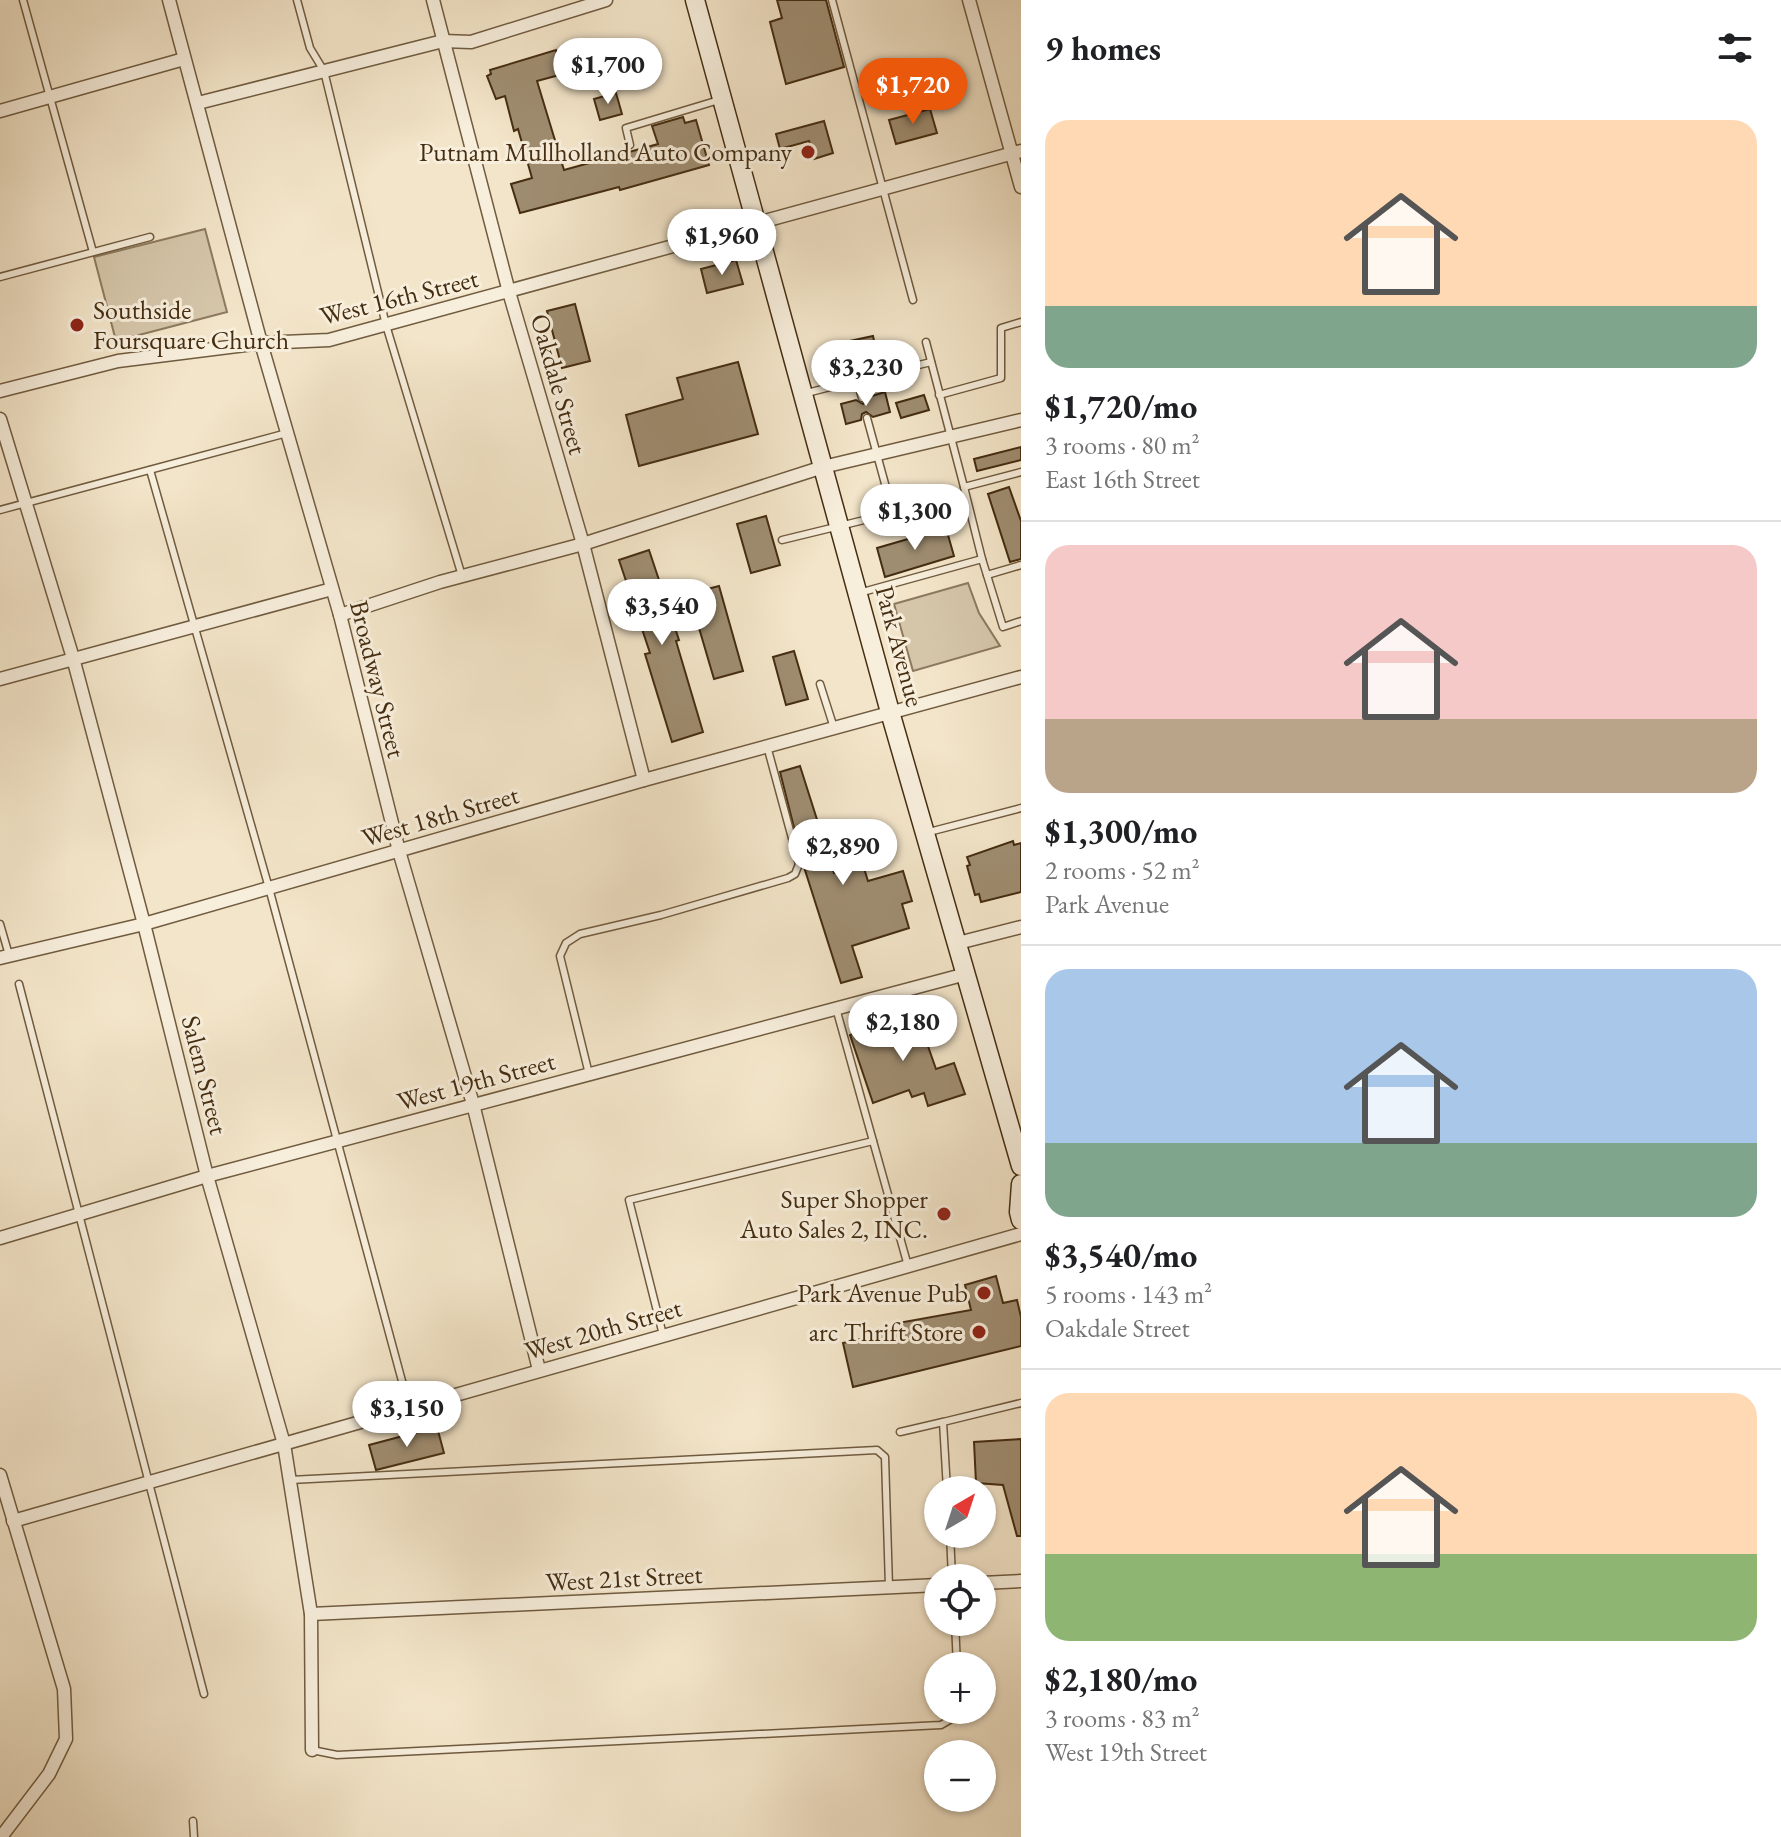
<!DOCTYPE html>
<html lang="en">
<head>
<meta charset="utf-8">
<style>
	body { margin:0; font-family:"EB Garamond",serif; background:#f6f6f6; color:#202124; height:100vh; display:flex; flex-direction:column; font-size:30px; white-space:nowrap }
	* { box-sizing:border-box; margin:0 }
	p { font-size:26px; color:#757577 }
	.icon { flex:none; width:44px; height:44px; fill:none; stroke:currentColor; stroke-width:2; stroke-linecap:round; stroke-linejoin:round }
	.map { position:relative; flex:1; overflow:hidden }
	.details { display:flex; flex-direction:column; background:#fff; width:760px }
	.details>* { flex:none }
	.needle { width:52px; rotate:39deg }
	.buttons { position:absolute; left:924px; top:1476px; display:grid; gap:16px }
	.buttons a { display:grid; place-items:center; width:72px; height:72px; border-radius:50%; background:#fff; box-shadow:0 2px 6px #0004; font-size:40px }
	.price { position:absolute; translate:-50% -68px; padding:0 18px; border-radius:28px; background:#fff; color:#222; font-size:26px; line-height:52px; filter:drop-shadow(0 2px 4px #0008) }
	.price::after { content:''; position:absolute; left:50%; top:48px; width:24px; height:18px; margin-left:-12px; background:inherit; clip-path:polygon(0 0,100% 0,50% 100%) }
	.price.current { background:#ea580c; color:#fff }
	ul { padding:0; list-style:none }
	li { display:grid; align-content:center; gap:16px; height:424px; padding:0 24px }
	li+li { border-top:2px solid #e0e0e0 }
	li span { display:grid; place-items:center; height:248px; border-radius:24px; color:#555 }
	li>.icon { margin-inline-start:auto }
	span .icon { width:144px; height:144px; fill:#fffc; stroke-width:1 }
	li b { font-size:34px }
	h2 { display:flex; justify-content:space-between; align-items:center; height:96px; padding:0 24px; font-size:34px }
	main { display:flex; flex:1; min-height:0 }
	.map>svg:first-child { display:block }
	.green { fill:#d5c6aa; stroke:#8d7a5e; stroke-width:2 }
	.building { fill:#9f8d71; stroke:#452d11; stroke-width:2 }
	.lines { fill:none; stroke-linecap:round; stroke-linejoin:round }
	.lane-casing { stroke:#705b3f; stroke-width:9 }
	.street-casing { stroke:#705b3f; stroke-width:15 }
	.secondary-casing { stroke:#452d11; stroke-width:21 }
	.lane { stroke:#f7eedc; stroke-width:6 }
	.street { stroke:#f7eedc; stroke-width:12 }
	.secondary { stroke:#f7eedc; stroke-width:18 }
	.poi-dot { fill:#8f2418; stroke:#f7eedc; stroke-width:3 }
	.labels { text-anchor:middle; dominant-baseline:central; stroke-width:6; stroke-linejoin:round; paint-order:stroke }
	.poi-label { font-size:26px; fill:#452d11; stroke:#f7eedc; text-anchor:end }
	.street-label { font-size:26px; fill:#452d11; stroke:#f7eedc }
</style>
</head>
<body>
<main>
<div class="map">
<svg width="1021" height="1837" viewBox="0 0 1021 1837">
	<rect width="100%" height="100%" fill="#f3e5c9"/>
	<filter id="stains"><feTurbulence type="fractalNoise" baseFrequency=".0025" numOctaves="4"/><feColorMatrix values="0 0 0 0 .2 0 0 0 0 .09 0 0 0 0 .02 0 0 0 .5 -.17"/></filter>
	<radialGradient id="worn" r=".72"><stop offset=".6" stop-color="#630" stop-opacity="0"/><stop offset="1" stop-color="#630" stop-opacity=".3"/></radialGradient>
	<!-- green -->
	<g class="green">
		<path d="M205 229 227 312 116 341 94 257Z"/>
		<path d="M968 583 979 613 1000 646 913 671 894 604Z"/>
	</g>
	<!-- building -->
	<g class="building">
		<path d="M777 0H826L844 67 786 84 770 22 782 18Z"/>
		<path d="M556 50 563 74 537 81 564 170 658 144 652 126 683 117 685 123 696 120 709 165 620 190 619 187 520 213 511 184 532 178 518 129 514 131 505 96 496 99 487 76 491 74 490 70Z"/>
		<path d="M616 93 622 114 600 120 594 99Z"/>
		<path d="M930 109 937 133 896 144 889 120Z"/>
		<path d="M824 121 833 153 814 159 809 141 780 149 776 134Z"/>
		<path d="M736 260 743 284 707 293 701 269Z"/>
		<path d="M575 304 590 361 562 368 547 311Z"/>
		<path d="M873 336 877 355 835 364 831 345Z"/>
		<path d="M738 362 758 434 639 466 626 415 683 399 677 378Z"/>
		<path d="M885 392 890 412 873 417 866 412 862 414 861 420 846 424 841 404 856 400 863 404 868 397Z"/>
		<path d="M924 395 929 410 901 418 896 403Z"/>
		<path d="M1021 447V460L977 471 974 459Z"/>
		<path d="M1009 487 1021 521V559L1010 562 988 494Z"/>
		<path d="M766 516 780 565 751 573 737 524Z"/>
		<path d="M946 528 954 556 885 577 877 548Z"/>
		<path d="M649 550 679 640 676 641 703 732 672 742 645 654 650 653 619 560Z"/>
		<path d="M719 586 743 671 714 679 689 594Z"/>
		<path d="M794 651 808 699 786 705 773 657Z"/>
		<path d="M800 766 834 873 863 865 868 881 903 871 912 901 902 904 909 928 852 946 862 977 841 983 804 867 780 772Z"/>
		<path d="M1013 841 1014 845 1021 843V892L981 902 979 894 975 895 967 866 970 865 967 857Z"/>
		<path d="M916 1012 936 1069 954 1063 965 1094 928 1106 924 1093 912 1097 909 1090 873 1103 850 1035Z"/>
		<path d="M996 1276 1003 1303 1017 1300 1021 1317V1346L853 1387 843 1343 899 1330 898 1323 971 1310 965 1285Z"/>
		<path d="M437 1427 444 1453 376 1470 369 1445Z"/>
		<path d="M1021 1439V1536H1017L1003 1485 976 1483 974 1442Z"/>
	</g>
	<g class="lines">
		<!-- lane casing -->
		<g class="lane-casing">
			<g id="lane">
				<path d="M23 0 93 252"/>
				<path d="M297 0 310 48 324 71 386 325 462 576"/>
				<path d="M832 0 913 300"/>
				<path d="M630 145 626 128 719 100"/>
				<path d="M0 277 150 237"/>
				<path d="M926 342 964 487 1021 472"/>
				<path d="M857 380 931 362"/>
				<path d="M807 393 857 380 862 398"/>
				<path d="M939 395 1001 378V328L1021 322"/>
				<path d="M150 470 269 888 409 1407"/>
				<path d="M964 487 982 559"/>
				<path d="M0 510 287 433"/>
				<path d="M893 513 921 507"/>
				<path d="M782 540 893 513 867 418"/>
				<path d="M987 575 1021 565"/>
				<path d="M859 593 982 559 1003 627 1021 621"/>
				<path d="M820 684 834 728"/>
				<path d="M929 832 1021 808"/>
				<path d="M0 924 9 955"/>
				<path d="M19 984 204 1694"/>
				<path d="M589 1074 560 956 566 943 580 934 661 915 788 878 795 874 799 864 767 746"/>
				<path d="M873 1141 908 1266"/>
				<path d="M663 1335 629 1200 873 1141 836 1008"/>
				<path d="M900 1432 943 1422"/>
				<path d="M290 1480 877 1450 885 1457 889 1587"/>
				<path d="M947 1490 943 1422 1021 1403"/>
				<path d="M950 1534 952 1578"/>
				<path d="M955 1622 957 1666"/>
				<path d="M312 1750 337 1755 941 1725 953 1718 956 1710"/>
				<path d="M193 1821 194 1837"/>
			</g>
		</g>
		<!-- street casing -->
		<g class="street-casing">
			<g id="street">
				<path d="M169 0 261 343 340 615 399 851 473 1104 539 1370"/>
				<path d="M433 0 509 292 583 544 644 780"/>
				<path d="M969 0 1021 187"/>
				<path d="M198 103 443 41 471 42 606 0"/>
				<path d="M0 111 184 59"/>
				<path d="M0 391 118 361 261 343 329 340 1021 151"/>
				<path d="M0 419 73 658 144 924 207 1176 284 1444 311 1614 312 1750"/>
				<path d="M340 615 440 582 583 544 823 467 1021 420"/>
				<path d="M0 679 332 589"/>
				<path d="M958 943 1021 927"/>
				<path d="M0 958 144 924 644 780 1021 677"/>
				<path d="M0 1238 207 1176 966 974"/>
				<path d="M0 1475 64 1689 66 1739 49 1774 1 1837"/>
				<path d="M13 1521 1021 1234"/>
				<path d="M982 1583 1021 1581"/>
				<path d="M311 1614 938 1585"/>
			</g>
		</g>
		<!-- secondary casing -->
		<g class="secondary-casing">
			<g id="secondary">
				<path d="M695 0 890 712 1021 1166"/>
				<path d="M1021 1184 1019 1212 1021 1220"/>
			</g>
		</g>
		<!-- lane -->
		<use href="#lane" class="lane"/>
		<!-- street -->
		<use href="#street" class="street"/>
		<!-- secondary -->
		<use href="#secondary" class="secondary"/>
	</g>
	<!-- markers -->
	<g class="poi-dot">
		<circle cx="808" cy="152" r="8"/>
		<circle cx="77" cy="325" r="8"/>
		<circle cx="944" cy="1214" r="8"/>
		<circle cx="984" cy="1293" r="8"/>
		<circle cx="979" cy="1332" r="8"/>
	</g>
	<g class="labels">
		<!-- poi labels -->
		<g class="poi-label">
			<text x="792" y="152">Putnam Mullholland Auto Company</text>
			<text x="93" y="310" text-anchor="start">Southside<tspan x="93" dy="30">Foursquare Church</tspan></text>
			<text x="928" y="1199">Super Shopper<tspan x="928" dy="30">Auto Sales 2, INC.</tspan></text>
			<text x="968" y="1293">Park Avenue Pub</text>
			<text x="963" y="1332">arc Thrift Store</text>
		</g>
		<!-- street labels -->
		<g class="street-label">
			<text transform="translate(399 297) rotate(-14)">West 16th Street</text>
			<text transform="translate(559 384) rotate(74)">Oakdale Street</text>
			<text transform="translate(900 646) rotate(75)">Park Avenue</text>
			<text transform="translate(378 679) rotate(76)">Broadway Street</text>
			<text transform="translate(440 816) rotate(-16)">West 18th Street</text>
			<text transform="translate(205 1075) rotate(76)">Salem Street</text>
			<text transform="translate(476 1081) rotate(-15)">West 19th Street</text>
			<text transform="translate(603 1329) rotate(-16)">West 20th Street</text>
			<text transform="translate(624 1578) rotate(-3)">West 21st Street</text>
		</g>
	</g>
	<rect width="100%" height="100%" filter="url(#stains)"/>
	<rect width="100%" height="100%" fill="url(#worn)"/>
</svg>
<div class="buttons">
<a><svg class="needle" viewBox="-14 -14 28 28"><path d="M0-13l5 13h-10z" fill="#e53935"/><path d="M0 13l5-13h-10z" fill="#757577"/></svg></a>
<a><svg class="icon" aria-label="locate" viewBox="0 0 24 24"><circle cx="12" cy="12" r="6"/><path d="M12 2v4M12 18v4M2 12h4M18 12h4"/></svg></a>
<a>+</a>
<a>−</a>
</div>
<b class="price" style="left:608px;top:106px">$1,700</b>
<b class="price current" style="left:913px;top:126px">$1,720</b>
<b class="price" style="left:722px;top:277px">$1,960</b>
<b class="price" style="left:866px;top:408px">$3,230</b>
<b class="price" style="left:915px;top:552px">$1,300</b>
<b class="price" style="left:662px;top:647px">$3,540</b>
<b class="price" style="left:843px;top:887px">$2,890</b>
<b class="price" style="left:903px;top:1063px">$2,180</b>
<b class="price" style="left:407px;top:1449px">$3,150</b>
</div>
<section class="details">
<h2>9 homes<svg class="icon" aria-label="filters" viewBox="0 0 24 24"><path d="M4 7h16M4 17h16"/><circle cx="9" cy="7" r="2"/><circle cx="15" cy="17" r="2"/></svg></h2>
<ul>
<li><span style="background:linear-gradient(#ffd9b3 75%,#7fa58c 0)"><svg class="icon" aria-label="home" viewBox="0 0 24 24"><path d="M3 11l9-7 9 7M6 9v11h12V9"/></svg></span><div><b>$1,720/mo</b><p>3 rooms · 80 m²</p><p>East 16th Street</p></div></li>
<li><span style="background:linear-gradient(#f6c9c9 70%,#b9a48a 0)"><svg class="icon" aria-label="home" viewBox="0 0 24 24"><path d="M3 11l9-7 9 7M6 9v11h12V9"/></svg></span><div><b>$1,300/mo</b><p>2 rooms · 52 m²</p><p>Park Avenue</p></div></li>
<li><span style="background:linear-gradient(#a9c7e8 70%,#7fa58c 0)"><svg class="icon" aria-label="home" viewBox="0 0 24 24"><path d="M3 11l9-7 9 7M6 9v11h12V9"/></svg></span><div><b>$3,540/mo</b><p>5 rooms · 143 m²</p><p>Oakdale Street</p></div></li>
<li><span style="background:linear-gradient(#ffd9b3 65%,#8fb573 0)"><svg class="icon" aria-label="home" viewBox="0 0 24 24"><path d="M3 11l9-7 9 7M6 9v11h12V9"/></svg></span><div><b>$2,180/mo</b><p>3 rooms · 83 m²</p><p>West 19th Street</p></div></li>
</ul>
</section>
</main>
</body>
</html>
